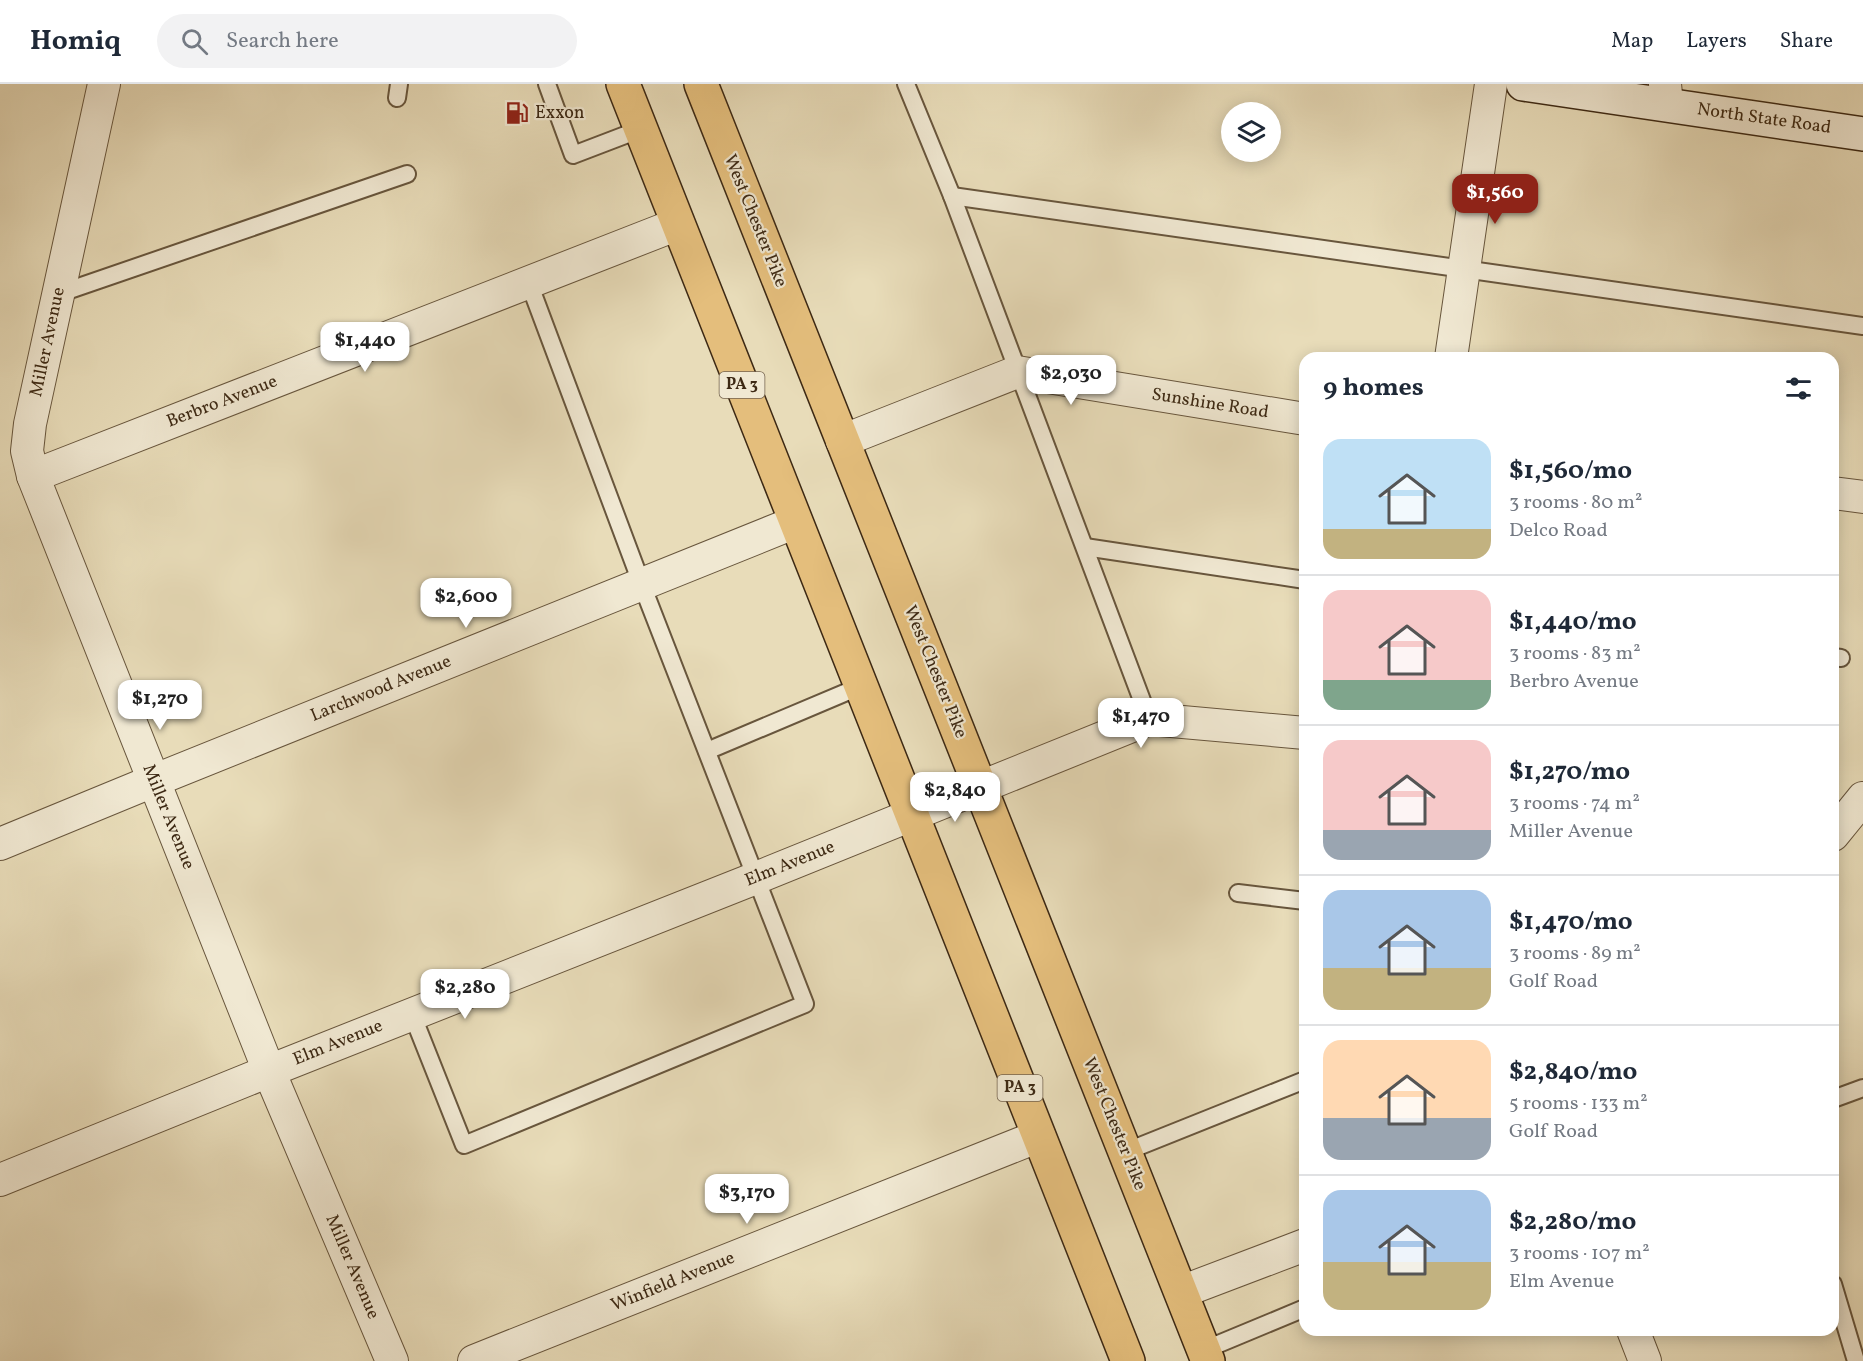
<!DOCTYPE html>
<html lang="en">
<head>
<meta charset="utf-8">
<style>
	body { margin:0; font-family:Vollkorn,serif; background:#f2f2f3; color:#1f2937; height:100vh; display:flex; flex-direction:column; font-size:22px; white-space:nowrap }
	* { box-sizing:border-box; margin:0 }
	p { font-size:20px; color:#747a83 }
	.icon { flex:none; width:33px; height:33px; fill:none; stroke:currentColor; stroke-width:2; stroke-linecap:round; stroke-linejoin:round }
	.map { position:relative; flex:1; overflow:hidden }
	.drawer { position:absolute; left:1299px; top:268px; width:540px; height:984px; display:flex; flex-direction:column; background:#fff; border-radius:18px; box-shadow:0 3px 15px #0003 }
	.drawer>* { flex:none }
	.tools { position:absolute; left:1221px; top:18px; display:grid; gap:12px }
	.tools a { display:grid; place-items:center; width:60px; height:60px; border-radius:50%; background:#fff; box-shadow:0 3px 15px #0003; font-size:30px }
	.price { position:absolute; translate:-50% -51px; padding:0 14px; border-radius:12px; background:#fff; color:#222; font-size:20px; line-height:39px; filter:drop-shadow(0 2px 3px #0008) }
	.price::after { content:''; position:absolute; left:50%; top:36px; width:18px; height:14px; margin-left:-9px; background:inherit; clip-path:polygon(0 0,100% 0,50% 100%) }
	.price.active { background:#8f2418; color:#fff }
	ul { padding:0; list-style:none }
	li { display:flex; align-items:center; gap:18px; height:150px; padding:0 24px }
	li+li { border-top:2px solid #e0e1e3 }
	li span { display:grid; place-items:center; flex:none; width:168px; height:120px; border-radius:18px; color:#555 }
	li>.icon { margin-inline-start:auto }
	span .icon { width:72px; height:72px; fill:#fffc; stroke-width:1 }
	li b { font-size:26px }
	h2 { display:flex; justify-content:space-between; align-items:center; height:72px; padding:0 24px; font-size:26px }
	header { display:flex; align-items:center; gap:36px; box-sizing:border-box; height:84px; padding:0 30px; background:#fff; border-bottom:2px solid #e0e1e3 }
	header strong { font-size:28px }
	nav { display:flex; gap:33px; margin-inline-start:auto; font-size:21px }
	.search { width:420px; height:54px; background:#f2f2f3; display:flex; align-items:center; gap:15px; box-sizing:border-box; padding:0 21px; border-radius:33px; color:#747a83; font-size:22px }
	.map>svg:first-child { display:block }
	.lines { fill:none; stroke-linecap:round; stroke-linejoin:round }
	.service-casing { stroke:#68563d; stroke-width:20 }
	.minor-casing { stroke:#68563d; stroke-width:34 }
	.secondary-casing { stroke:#3d2914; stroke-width:36 }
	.primary-casing { stroke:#3d2914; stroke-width:36 }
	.service { stroke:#f0e8d2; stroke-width:16 }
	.minor { stroke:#f0e8d2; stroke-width:32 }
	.secondary { stroke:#f0e8d2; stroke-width:33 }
	.primary { stroke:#e4be7c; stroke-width:33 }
	.labels { text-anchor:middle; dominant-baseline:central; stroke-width:4.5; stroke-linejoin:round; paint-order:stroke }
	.shield { fill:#f0e8d2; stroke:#73624d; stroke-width:1.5 }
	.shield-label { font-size:16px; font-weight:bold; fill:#3d2914 }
	.poi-label { font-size:18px; fill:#3d2914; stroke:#f0e8d2; text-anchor:start }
	.street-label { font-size:18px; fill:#3d2914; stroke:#f0e8d2 }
</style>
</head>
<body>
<header>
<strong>Homiq</strong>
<div class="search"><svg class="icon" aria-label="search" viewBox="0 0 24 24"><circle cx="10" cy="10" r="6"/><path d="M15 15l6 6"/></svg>Search here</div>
<nav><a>Map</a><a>Layers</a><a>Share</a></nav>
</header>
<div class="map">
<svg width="1863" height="1277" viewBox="0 0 1863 1277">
	<rect width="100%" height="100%" fill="#e8dcb9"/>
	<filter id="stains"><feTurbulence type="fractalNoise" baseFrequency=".00333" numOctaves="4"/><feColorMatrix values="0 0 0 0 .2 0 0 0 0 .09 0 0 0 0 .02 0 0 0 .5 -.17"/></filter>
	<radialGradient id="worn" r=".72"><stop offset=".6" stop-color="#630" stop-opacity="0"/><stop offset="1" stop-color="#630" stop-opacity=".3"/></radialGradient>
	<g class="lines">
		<!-- service casing -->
		<g class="service-casing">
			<g id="service">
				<path d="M547 0 573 71 641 45"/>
				<path d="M906 0 952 112 1149 635"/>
				<path d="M397 14 399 0"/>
				<path d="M952 112 1863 242"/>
				<path d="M58 210 407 90"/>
				<path d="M1085 463 1305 496"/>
				<path d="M1833 573 1841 574"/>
				<path d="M707 667 861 602"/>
				<path d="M1238 809 1305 817"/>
				<path d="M412 930 464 1061 805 920 642 501 529 199"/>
				<path d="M1833 1015 1863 1004"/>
				<path d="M1125 1068 1305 996"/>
				<path d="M1833 1200 1856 1277"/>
				<path d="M1204 1266 1305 1224"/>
			</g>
		</g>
		<!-- minor casing -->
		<g class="minor-casing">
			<g id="minor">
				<path d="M104 0 30 340 27 367 33 392 269 987 392 1277"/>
				<path d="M1665 0 1667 21"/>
				<path d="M1451 274 1491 0"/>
				<path d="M842 357 1017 288 1305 335"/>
				<path d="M33 392 678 140"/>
				<path d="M1833 409 1863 413"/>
				<path d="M1833 751 1863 714"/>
				<path d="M0 760 153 697 796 438"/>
				<path d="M0 1096 269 987 756 794 1149 635 1305 649"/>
				<path d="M1181 1208 1305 1161"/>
				<path d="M1633 1246 1645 1277"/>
				<path d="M474 1277 1039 1052"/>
			</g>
		</g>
		<!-- secondary casing -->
		<g class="secondary-casing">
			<path id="secondary" d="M1523 0 1863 50"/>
		</g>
		<!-- primary casing -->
		<g class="primary-casing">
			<g id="primary">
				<path d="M623 0 1128 1277"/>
				<path d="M701 0 1208 1277"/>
			</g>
		</g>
		<!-- service -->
		<use href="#service" class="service"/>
		<!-- minor -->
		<use href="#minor" class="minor"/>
		<!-- secondary -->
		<use href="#secondary" class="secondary"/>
		<!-- primary -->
		<use href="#primary" class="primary"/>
	</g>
	<!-- icons -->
	<defs>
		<g id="fuel-bare" transform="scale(1.8)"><path d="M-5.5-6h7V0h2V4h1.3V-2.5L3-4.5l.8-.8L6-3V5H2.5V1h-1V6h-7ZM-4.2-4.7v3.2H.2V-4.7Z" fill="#8f2418" stroke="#f0e8d2" stroke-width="2.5" paint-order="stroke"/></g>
	</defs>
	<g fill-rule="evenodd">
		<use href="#fuel-bare" x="517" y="29"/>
	</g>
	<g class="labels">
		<!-- shield labels -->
		<g class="shield">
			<rect x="719.5" y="288" width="45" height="26" rx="4.5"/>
			<rect x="997.5" y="991" width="45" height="26" rx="4.5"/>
		</g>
		<g class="shield-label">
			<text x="742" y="301">PA 3</text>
			<text x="1020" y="1004">PA 3</text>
		</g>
		<!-- poi labels -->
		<g class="poi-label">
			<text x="535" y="29">Exxon</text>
		</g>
		<!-- street labels -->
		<g class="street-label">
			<text transform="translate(1764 35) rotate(8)">North State Road</text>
			<text transform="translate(755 137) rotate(68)">West Chester Pike</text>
			<text transform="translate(48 258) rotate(-78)">Miller Avenue</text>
			<text transform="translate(222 318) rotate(-21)">Berbro Avenue</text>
			<text transform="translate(1210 320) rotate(9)">Sunshine Road</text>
			<text transform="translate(935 588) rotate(68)">West Chester Pike</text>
			<text transform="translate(381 605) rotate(-22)">Larchwood Avenue</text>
			<text transform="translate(168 733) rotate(68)">Miller Avenue</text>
			<text transform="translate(790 780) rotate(-22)">Elm Avenue</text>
			<text transform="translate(338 959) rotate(-22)">Elm Avenue</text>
			<text transform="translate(1114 1040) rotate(68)">West Chester Pike</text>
			<text transform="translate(352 1183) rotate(67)">Miller Avenue</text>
			<text transform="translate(673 1198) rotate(-22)">Winfield Avenue</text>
		</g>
	</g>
	<rect width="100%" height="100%" filter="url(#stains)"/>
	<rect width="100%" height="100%" fill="url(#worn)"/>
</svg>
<div class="tools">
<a><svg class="icon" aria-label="layers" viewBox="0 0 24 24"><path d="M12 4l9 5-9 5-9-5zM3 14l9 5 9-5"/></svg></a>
</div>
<b class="price active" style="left:1495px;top:141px">$1,560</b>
<b class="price" style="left:365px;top:289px">$1,440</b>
<b class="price" style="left:1071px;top:322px">$2,030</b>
<b class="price" style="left:466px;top:545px">$2,600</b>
<b class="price" style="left:160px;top:647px">$1,270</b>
<b class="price" style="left:1141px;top:665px">$1,470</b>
<b class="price" style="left:955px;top:739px">$2,840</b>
<b class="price" style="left:465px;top:936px">$2,280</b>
<b class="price" style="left:747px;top:1141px">$3,170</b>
<section class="drawer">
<h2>9 homes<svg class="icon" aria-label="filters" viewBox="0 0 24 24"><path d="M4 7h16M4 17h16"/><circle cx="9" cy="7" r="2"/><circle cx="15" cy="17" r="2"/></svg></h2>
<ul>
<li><span style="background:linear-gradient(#bfe0f5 75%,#c2b280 0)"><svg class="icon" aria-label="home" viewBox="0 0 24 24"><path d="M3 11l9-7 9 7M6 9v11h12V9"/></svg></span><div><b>$1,560/mo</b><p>3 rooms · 80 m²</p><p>Delco Road</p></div></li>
<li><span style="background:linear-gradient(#f6c9c9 75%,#7fa58c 0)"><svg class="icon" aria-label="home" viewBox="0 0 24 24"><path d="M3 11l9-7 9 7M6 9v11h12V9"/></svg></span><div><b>$1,440/mo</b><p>3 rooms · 83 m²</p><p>Berbro Avenue</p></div></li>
<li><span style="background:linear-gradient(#f6c9c9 75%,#9aa5b1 0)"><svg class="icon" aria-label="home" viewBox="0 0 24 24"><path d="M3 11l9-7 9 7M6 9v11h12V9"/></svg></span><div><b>$1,270/mo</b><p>3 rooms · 74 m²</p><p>Miller Avenue</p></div></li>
<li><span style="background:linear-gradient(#a9c7e8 65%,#c2b280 0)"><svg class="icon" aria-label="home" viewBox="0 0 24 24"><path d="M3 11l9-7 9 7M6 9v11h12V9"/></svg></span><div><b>$1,470/mo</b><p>3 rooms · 89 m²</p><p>Golf Road</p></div></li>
<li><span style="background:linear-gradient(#ffd9b3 65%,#9aa5b1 0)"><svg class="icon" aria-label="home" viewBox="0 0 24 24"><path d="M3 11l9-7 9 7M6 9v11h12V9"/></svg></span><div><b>$2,840/mo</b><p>5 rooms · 133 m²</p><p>Golf Road</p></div></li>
<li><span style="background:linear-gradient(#a9c7e8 60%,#c2b280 0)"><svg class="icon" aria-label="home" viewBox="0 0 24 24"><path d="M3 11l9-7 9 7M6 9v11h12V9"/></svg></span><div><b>$2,280/mo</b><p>3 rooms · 107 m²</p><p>Elm Avenue</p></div></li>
</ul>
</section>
</div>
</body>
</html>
